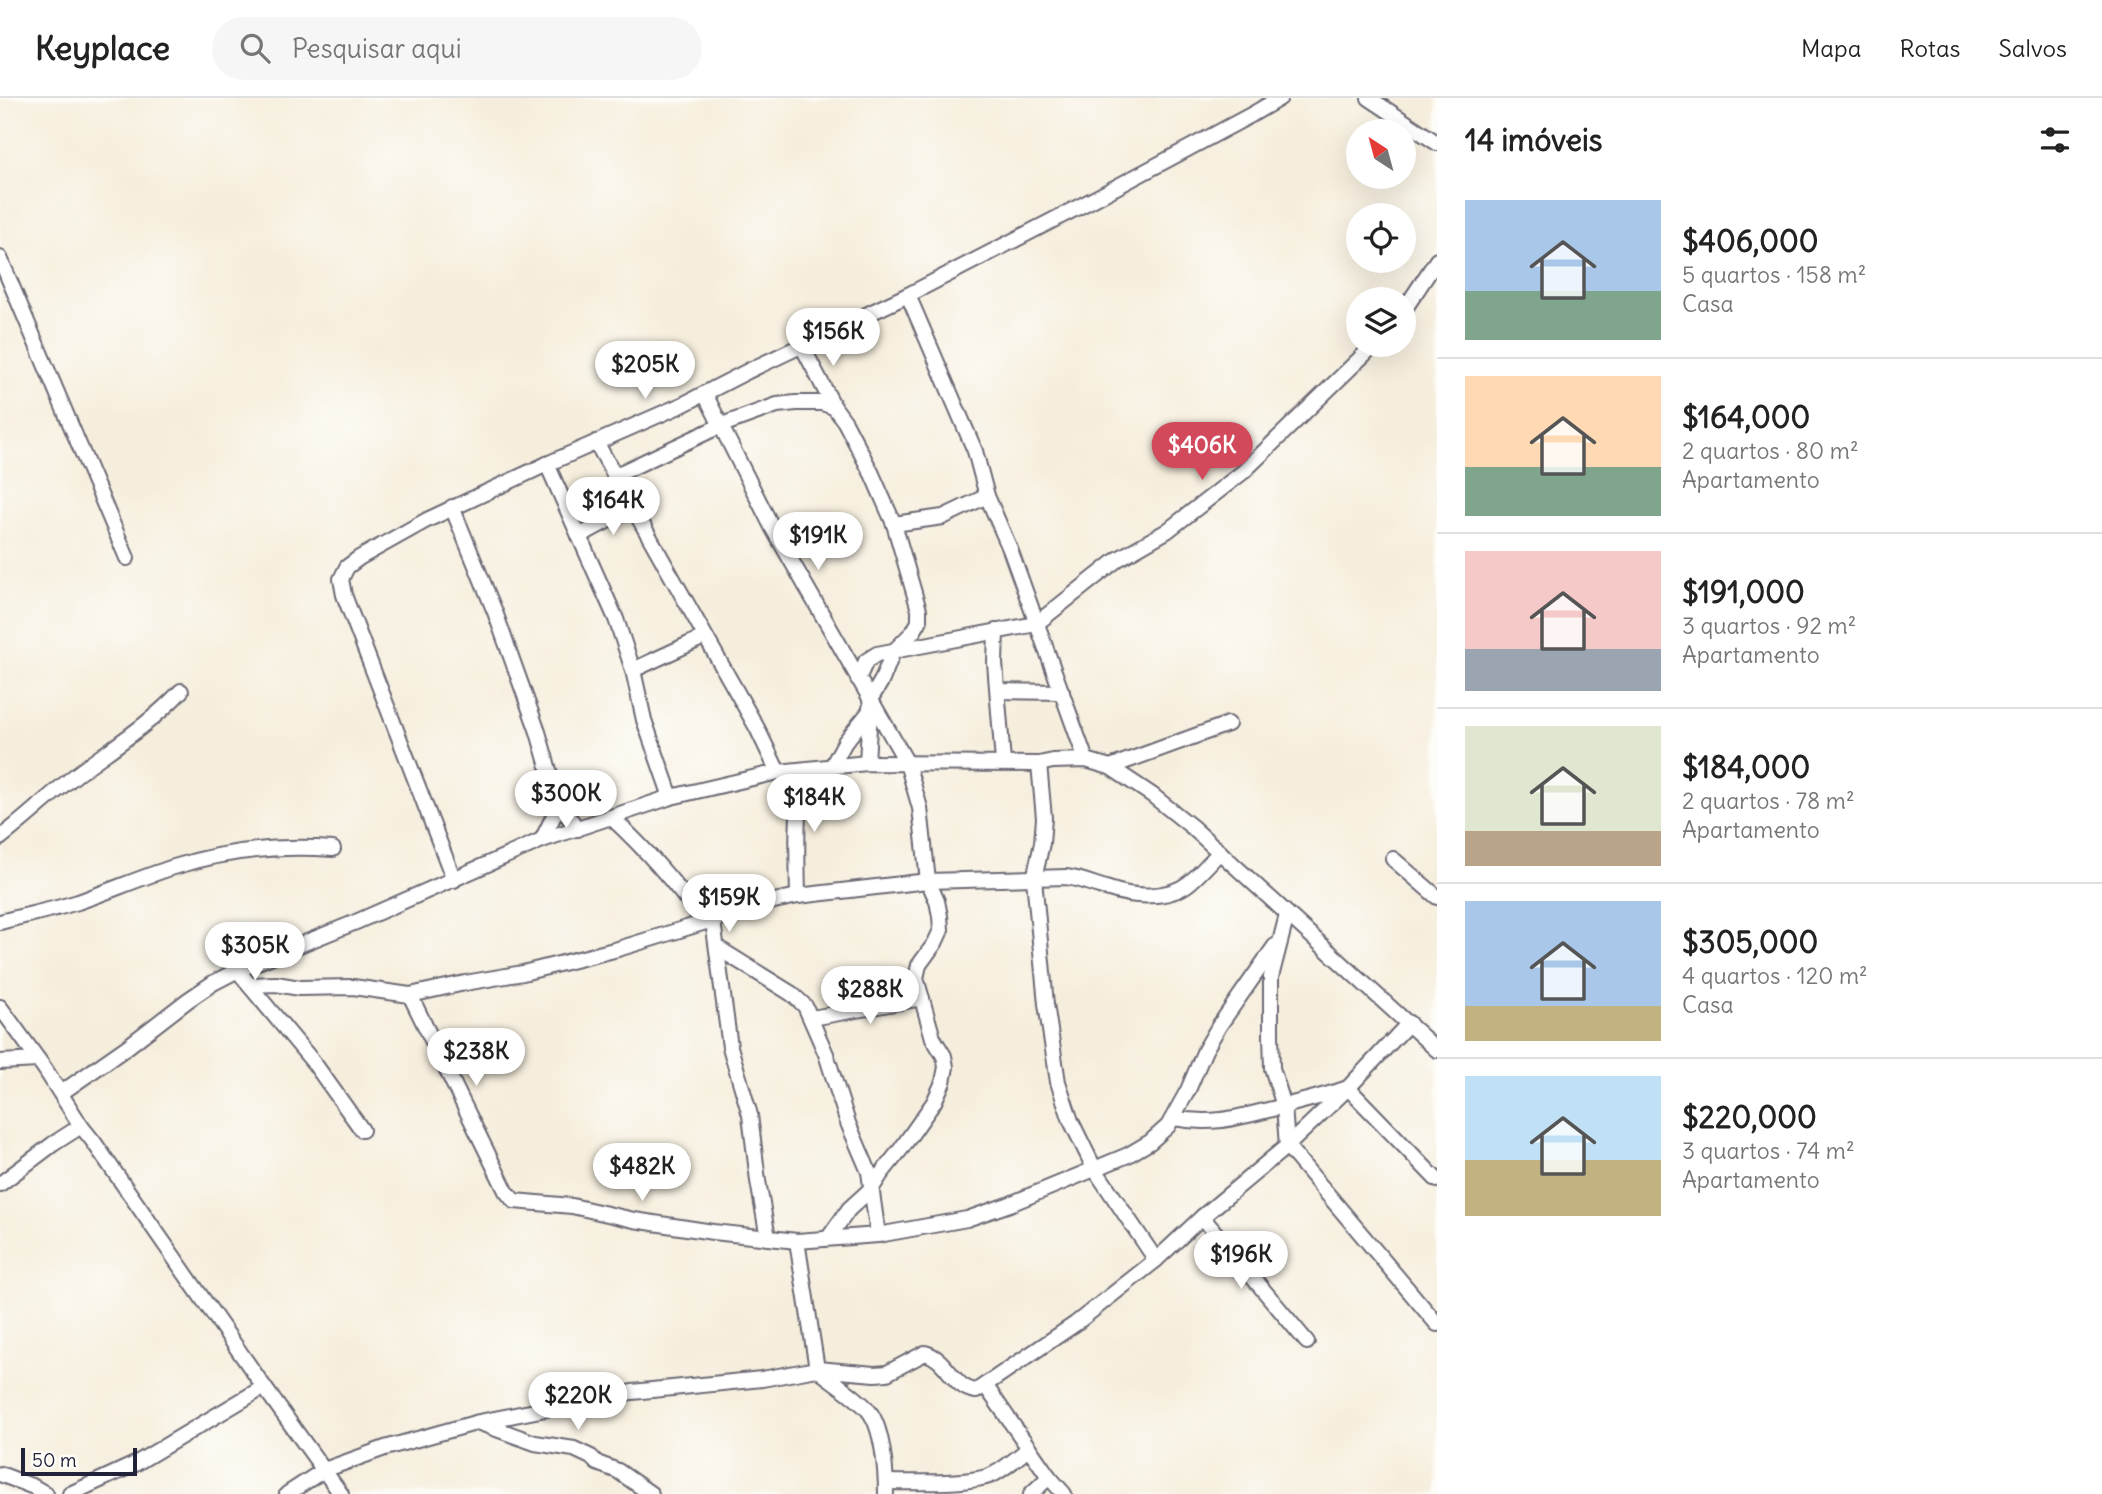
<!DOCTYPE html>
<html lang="pt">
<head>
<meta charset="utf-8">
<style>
	body { margin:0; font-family:Delius,sans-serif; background:#f6f6f6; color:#222; height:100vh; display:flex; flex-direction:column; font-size:26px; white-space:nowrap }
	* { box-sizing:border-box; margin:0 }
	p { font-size:23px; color:#767676 }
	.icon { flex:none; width:38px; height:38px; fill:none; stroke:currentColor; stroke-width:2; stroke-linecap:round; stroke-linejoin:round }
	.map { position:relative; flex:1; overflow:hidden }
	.details { display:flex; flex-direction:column; background:#fff; width:665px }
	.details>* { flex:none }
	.needle { width:46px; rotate:324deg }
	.tools { position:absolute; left:1346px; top:21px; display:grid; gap:14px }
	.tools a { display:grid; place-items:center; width:70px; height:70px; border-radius:50%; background:#fff; box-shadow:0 7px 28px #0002; font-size:35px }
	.scale { position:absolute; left:21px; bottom:18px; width:116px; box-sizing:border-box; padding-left:7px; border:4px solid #22223b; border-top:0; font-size:19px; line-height:24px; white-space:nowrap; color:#22223b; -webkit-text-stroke:5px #fdfcf7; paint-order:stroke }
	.price { position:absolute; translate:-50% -60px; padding:0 16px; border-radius:24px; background:#fff; color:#222; font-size:23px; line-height:46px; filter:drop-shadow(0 2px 4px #0008) }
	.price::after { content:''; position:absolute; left:50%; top:42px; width:21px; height:16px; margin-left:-10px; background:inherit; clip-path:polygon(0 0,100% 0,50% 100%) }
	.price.on { background:#d1495b; color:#fff }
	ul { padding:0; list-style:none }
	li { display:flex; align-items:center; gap:21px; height:175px; padding:0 28px }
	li+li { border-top:2px solid #e0e0e0 }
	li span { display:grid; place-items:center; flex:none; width:196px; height:140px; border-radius:0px; color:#555 }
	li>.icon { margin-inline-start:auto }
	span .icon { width:84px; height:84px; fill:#fffc; stroke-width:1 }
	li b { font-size:30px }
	h2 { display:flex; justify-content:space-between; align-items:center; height:84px; padding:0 28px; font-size:30px }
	header { display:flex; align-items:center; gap:42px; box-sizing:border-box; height:98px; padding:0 35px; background:#fff; border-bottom:2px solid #e0e0e0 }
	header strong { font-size:33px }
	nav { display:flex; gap:38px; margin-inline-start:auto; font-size:24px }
	.search { width:490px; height:63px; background:#f6f6f6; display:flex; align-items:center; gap:18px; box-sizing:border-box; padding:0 24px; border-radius:38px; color:#767676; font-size:26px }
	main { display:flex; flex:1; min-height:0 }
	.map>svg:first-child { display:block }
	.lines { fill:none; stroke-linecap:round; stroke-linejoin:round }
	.minor-casing { stroke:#6c6974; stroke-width:18 }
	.minor { stroke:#fff; stroke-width:14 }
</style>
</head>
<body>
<header>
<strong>Keyplace</strong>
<div class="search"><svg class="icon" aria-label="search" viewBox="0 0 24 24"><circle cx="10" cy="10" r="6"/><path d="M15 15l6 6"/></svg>Pesquisar aqui</div>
<nav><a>Mapa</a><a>Rotas</a><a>Salvos</a></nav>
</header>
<main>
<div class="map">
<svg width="1437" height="1396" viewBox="0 0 1437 1396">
	<rect width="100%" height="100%" fill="#fdfcf7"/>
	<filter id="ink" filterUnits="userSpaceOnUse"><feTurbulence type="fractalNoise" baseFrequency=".0143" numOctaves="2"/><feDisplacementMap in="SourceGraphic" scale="14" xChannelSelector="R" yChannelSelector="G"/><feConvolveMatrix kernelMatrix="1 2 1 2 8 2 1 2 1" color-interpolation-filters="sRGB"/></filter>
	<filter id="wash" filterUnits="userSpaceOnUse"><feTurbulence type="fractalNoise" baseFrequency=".00686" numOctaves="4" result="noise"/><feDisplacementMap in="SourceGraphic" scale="28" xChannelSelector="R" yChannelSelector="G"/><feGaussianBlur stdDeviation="1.57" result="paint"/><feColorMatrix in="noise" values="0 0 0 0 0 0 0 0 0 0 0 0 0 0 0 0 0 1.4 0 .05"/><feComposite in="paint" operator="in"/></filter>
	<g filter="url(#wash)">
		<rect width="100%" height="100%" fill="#f6eedd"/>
	</g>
	<g filter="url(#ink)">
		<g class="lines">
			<!-- minor casing -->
			<g class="minor-casing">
				<g id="minor">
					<path d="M1369 0 1437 45"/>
					<path d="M0 160 127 460"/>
					<path d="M908 197 975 353 987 398 1010 451 1086 662"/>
					<path d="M1404 212 1437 162"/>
					<path d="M802 248 834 309"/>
					<path d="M705 296 772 429 907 665 920 710 928 783 937 803 940 818 941 832 935 845 919 867 916 880 933 940 944 958 946 969 943 984 934 1004 901 1051 881 1076 872 1090 849 1111 829 1139"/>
					<path d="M596 344 757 630 778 674"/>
					<path d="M547 366 616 521 633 572 644 622 671 699"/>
					<path d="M614 378 722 327 777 307 796 305H822L834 309 845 324 872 376 894 426"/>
					<path d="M452 409 495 514 538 634 559 707 578 731"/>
					<path d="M579 438 631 410"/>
					<path d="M996 533 995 565 1003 664"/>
					<path d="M633 572 704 539"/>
					<path d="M858 581 866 563 877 556 1036 526 1118 461 1167 433 1243 374 1374 247"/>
					<path d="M998 593 1062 594"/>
					<path d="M870 602 882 582 893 554 913 534 919 524V512L894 426 943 419 987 398"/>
					<path d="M867 665 870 610"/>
					<path d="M1039 666 1044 720 1042 745 1034 781 1046 906 1058 984 1071 1023 1094 1070 1156 1162"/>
					<path d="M832 668 845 644 870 613"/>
					<path d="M1110 669 1228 626"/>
					<path d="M612 720C647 752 676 786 704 824"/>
					<path d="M0 740C30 717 57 690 88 668 121 644 154 622 181 593"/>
					<path d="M542 742 559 707"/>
					<path d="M1393 761 1437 799"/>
					<path d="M454 782 344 497 341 481 347 469 359 460 427 422 547 366 684 306 748 273 908 197 1092 102 1251 17 1280 0"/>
					<path d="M798 798C797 754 796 716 802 672"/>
					<path d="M713 823 730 949 750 1017 758 1083 768 1140"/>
					<path d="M0 824C26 817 52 812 78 804 110 793 142 779 174 769 225 753 280 747 333 751"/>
					<path d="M718 850 792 896 805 908 826 956 848 1025 869 1074 878 1137"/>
					<path d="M238 872 249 887 276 886 300 890 353 889 410 897 465 885 523 875 618 851 774 803 798 798 928 783 1066 779C1082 781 1094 787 1109 791 1132 799 1168 802 1189 785 1200 776 1210 764 1220 754"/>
					<path d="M249 887 314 965 362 1032"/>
					<path d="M410 897 506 1093 514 1103 572 1108 634 1122 713 1134 797 1143 878 1137 967 1121 1010 1106 1128 1057 1150 1044 1168 1028 1188 992 1205 952 1219 928 1275 848"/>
					<path d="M0 909 45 971 81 1028 93 1043 264 1289 341 1396"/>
					<path d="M812 920 922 900"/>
					<path d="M1409 925 1348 990 1287 1048 1437 1226"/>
					<path d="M0 964 38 962"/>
					<path d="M61 995 127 949 188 902 213 885 238 872 356 824 542 742 671 699 778 674 867 665 1039 666 1053 663 1086 662 1110 669 1152 697 1192 729 1437 952"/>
					<path d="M1173 1020C1214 1028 1240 1019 1280 1009 1303 1003 1325 998 1348 990L1437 1082"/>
					<path d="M0 1086 53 1046 81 1028"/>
					<path d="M1202 1119 1307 1244"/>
					<path d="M797 1143 817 1271C832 1283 857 1299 868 1312 883 1329 886 1374 886 1396"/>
					<path d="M985 1287 1049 1379 1064 1396"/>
					<path d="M480 1325 535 1345 574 1351 591 1359 597 1365 618 1373 651 1396"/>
					<path d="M0 1376 34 1389 46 1396"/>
					<path d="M886 1384C913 1384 972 1387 994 1376 1007 1369 1018 1359 1029 1350"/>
					<path d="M70 1396 135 1366 264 1289"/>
					<path d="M287 1396 324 1372 385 1350 479 1324 632 1294 762 1281 817 1271 875 1276 887 1275 925 1255C948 1261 952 1290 976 1293L1075 1226 1156 1162 1202 1119 1287 1048 1284 1008 1272 970 1271 937V879L1287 817"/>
					<path d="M1031 1396 1049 1379"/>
				</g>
			</g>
			<!-- minor -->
			<use href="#minor" class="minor"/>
		</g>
	</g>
</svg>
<div class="tools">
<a><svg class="needle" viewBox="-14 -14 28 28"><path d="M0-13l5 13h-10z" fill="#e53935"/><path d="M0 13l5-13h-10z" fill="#767676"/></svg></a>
<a><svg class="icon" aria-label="locate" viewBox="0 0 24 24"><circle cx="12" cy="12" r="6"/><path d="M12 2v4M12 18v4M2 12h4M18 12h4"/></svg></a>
<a><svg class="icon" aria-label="layers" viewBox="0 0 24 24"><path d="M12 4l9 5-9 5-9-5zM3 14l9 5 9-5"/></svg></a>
</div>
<div class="scale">50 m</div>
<b class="price" style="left:833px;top:270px">$156K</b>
<b class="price" style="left:645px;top:303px">$205K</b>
<b class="price on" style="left:1202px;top:384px">$406K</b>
<b class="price" style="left:613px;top:439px">$164K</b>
<b class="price" style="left:818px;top:474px">$191K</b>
<b class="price" style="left:566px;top:732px">$300K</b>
<b class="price" style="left:814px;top:736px">$184K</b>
<b class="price" style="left:729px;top:836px">$159K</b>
<b class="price" style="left:255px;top:884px">$305K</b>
<b class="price" style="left:870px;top:928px">$288K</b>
<b class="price" style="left:476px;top:990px">$238K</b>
<b class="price" style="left:642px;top:1105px">$482K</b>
<b class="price" style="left:1241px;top:1193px">$196K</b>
<b class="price" style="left:578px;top:1334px">$220K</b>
</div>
<section class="details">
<h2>14 imóveis<svg class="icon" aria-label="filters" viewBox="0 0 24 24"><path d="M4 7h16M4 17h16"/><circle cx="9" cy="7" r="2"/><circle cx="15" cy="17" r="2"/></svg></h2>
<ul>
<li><span style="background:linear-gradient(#a9c7e8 65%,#7fa58c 0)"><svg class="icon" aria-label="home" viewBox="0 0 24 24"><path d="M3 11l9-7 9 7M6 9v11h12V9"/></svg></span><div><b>$406,000</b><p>5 quartos · 158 m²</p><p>Casa</p></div></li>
<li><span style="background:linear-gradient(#ffd9b3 65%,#7fa58c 0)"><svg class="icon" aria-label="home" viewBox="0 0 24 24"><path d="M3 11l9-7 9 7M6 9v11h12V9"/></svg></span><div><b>$164,000</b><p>2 quartos · 80 m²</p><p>Apartamento</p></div></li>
<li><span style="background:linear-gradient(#f6c9c9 70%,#9aa5b1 0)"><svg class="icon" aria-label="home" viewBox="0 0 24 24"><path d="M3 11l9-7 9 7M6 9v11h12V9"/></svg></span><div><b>$191,000</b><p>3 quartos · 92 m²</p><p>Apartamento</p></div></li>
<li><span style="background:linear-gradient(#dfe7d0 75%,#b9a48a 0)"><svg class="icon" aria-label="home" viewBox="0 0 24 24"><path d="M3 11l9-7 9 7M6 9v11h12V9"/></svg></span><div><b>$184,000</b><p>2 quartos · 78 m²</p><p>Apartamento</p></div></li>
<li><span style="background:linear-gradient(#a9c7e8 75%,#c2b280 0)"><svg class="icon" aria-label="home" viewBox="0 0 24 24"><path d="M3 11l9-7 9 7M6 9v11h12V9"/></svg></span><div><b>$305,000</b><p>4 quartos · 120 m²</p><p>Casa</p></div></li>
<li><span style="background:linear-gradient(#bfe0f5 60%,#c2b280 0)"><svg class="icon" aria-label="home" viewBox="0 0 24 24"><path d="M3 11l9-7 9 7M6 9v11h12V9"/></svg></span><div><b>$220,000</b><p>3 quartos · 74 m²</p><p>Apartamento</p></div></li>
</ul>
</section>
</main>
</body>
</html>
